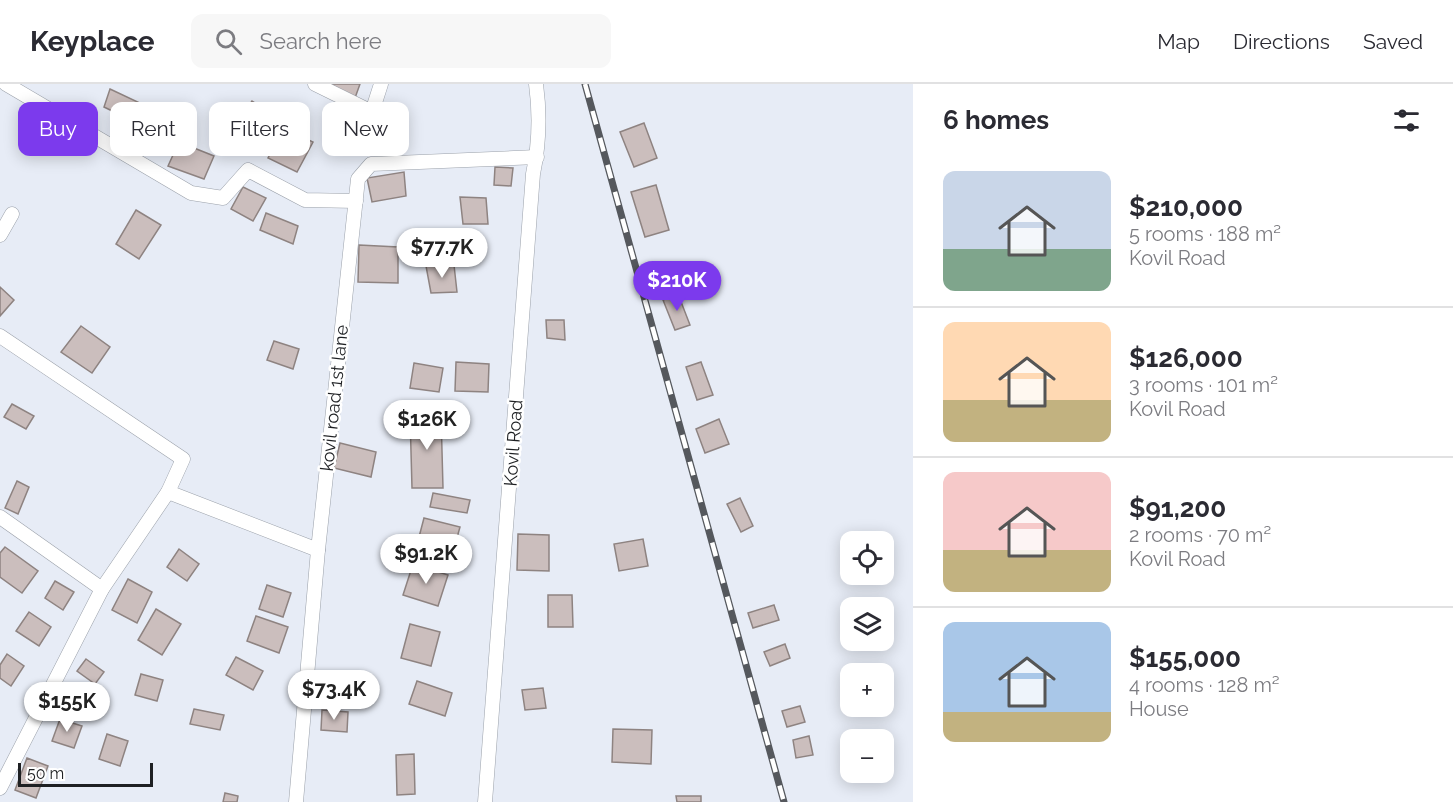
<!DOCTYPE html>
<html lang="en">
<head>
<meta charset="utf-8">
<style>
	body { margin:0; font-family:Raleway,sans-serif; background:#f7f7f7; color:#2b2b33; height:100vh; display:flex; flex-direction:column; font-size:22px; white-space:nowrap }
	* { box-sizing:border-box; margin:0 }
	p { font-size:20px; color:#7c7c81 }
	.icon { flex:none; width:33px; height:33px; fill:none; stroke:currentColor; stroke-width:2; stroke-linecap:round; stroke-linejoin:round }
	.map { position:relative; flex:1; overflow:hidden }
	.drawer { display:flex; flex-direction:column; background:#fff; width:540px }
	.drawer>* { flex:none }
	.banner { position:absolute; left:18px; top:18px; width:570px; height:54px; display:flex; gap:12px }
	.tools { position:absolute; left:840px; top:447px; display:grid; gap:12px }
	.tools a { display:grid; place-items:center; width:54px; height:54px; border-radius:12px; background:#fff; box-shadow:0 3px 15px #0003; font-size:30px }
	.scale { position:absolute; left:18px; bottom:15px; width:135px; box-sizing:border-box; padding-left:6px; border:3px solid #1e2023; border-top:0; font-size:16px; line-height:21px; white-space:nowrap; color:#1e2023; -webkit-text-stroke:4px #fff; paint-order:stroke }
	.price { position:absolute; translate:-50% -51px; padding:0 14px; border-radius:21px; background:#fff; color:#222; font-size:20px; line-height:39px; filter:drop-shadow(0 2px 3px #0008) }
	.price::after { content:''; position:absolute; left:50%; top:36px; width:18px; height:14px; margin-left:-9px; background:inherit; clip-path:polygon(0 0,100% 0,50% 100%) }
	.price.current { background:#7c3aed; color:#fff }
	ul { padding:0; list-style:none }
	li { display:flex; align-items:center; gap:18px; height:150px; padding:0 30px }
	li+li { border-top:2px solid #e1e1e2 }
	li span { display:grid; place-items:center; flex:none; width:168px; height:120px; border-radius:12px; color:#555 }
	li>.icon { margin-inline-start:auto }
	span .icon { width:72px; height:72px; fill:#fffc; stroke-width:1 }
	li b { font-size:26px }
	h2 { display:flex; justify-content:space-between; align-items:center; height:72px; padding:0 30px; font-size:26px }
	.pill { padding:0 21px; border-radius:12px; background:#fff; box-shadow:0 3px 15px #0003; font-size:21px; line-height:54px }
	.pill.current { background:#7c3aed; color:#fff }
	header { display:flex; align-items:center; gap:36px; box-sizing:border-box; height:84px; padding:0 30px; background:#fff; border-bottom:2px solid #e1e1e2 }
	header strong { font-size:28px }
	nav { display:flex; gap:33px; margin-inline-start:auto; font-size:21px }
	.search { width:420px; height:54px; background:#f7f7f7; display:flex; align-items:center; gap:15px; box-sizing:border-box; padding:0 21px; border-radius:12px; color:#7c7c81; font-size:22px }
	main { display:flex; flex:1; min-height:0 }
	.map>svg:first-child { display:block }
	.building { fill:#cbbebd; stroke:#8e8381; stroke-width:1.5 }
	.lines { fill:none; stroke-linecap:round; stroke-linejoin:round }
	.street-casing { stroke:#9ba1aa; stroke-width:15 }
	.street { stroke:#fff; stroke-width:14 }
	.rail-casing { stroke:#55585d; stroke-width:7 }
	.rail { stroke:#fff; stroke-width:4.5; stroke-dasharray:14; stroke-linecap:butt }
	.labels { text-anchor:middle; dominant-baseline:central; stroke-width:5; stroke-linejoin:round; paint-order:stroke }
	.street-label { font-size:18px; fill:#1e2023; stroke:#fff }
</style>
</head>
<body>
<header>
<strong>Keyplace</strong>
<div class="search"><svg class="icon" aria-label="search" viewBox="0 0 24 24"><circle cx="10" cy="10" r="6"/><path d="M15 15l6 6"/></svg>Search here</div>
<nav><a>Map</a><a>Directions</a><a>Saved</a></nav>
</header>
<main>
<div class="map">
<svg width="913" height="718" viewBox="0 0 913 718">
	<rect width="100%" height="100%" fill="#e7ecf6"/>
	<!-- building -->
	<g class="building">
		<path d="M330 0H360L355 14Z"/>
		<path d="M110 5 142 20 133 37 104 23Z"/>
		<path d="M252 17 277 34 258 59 235 40Z"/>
		<path d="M644 39 657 74 634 83 620 48Z"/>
		<path d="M284 44 313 58 297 88 268 74Z"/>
		<path d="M179 58 214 72 204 95 168 82Z"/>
		<path d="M495 83 513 84 511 102 494 101Z"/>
		<path d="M404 88 406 112 372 118 367 94Z"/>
		<path d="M656 101 669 146 645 153 631 108Z"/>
		<path d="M243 103 266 114 253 137 231 125Z"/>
		<path d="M460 113 486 114 488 140H463Z"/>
		<path d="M136 126 161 141 139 175 116 160Z"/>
		<path d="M266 129 298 142 293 160 260 146Z"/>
		<path d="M359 161 398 163V199L358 198Z"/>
		<path d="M454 181 457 208 431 209 426 182Z"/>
		<path d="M0 203 14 216 0 232Z"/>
		<path d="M678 210 690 241 675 246 663 216Z"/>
		<path d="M546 236H564L565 256 547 254Z"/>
		<path d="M81 242 110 263 92 289 61 268Z"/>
		<path d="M274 257 299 265 293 285 267 276Z"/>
		<path d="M456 278 489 280 488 308 455 307Z"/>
		<path d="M701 278 713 311 697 316 686 283Z"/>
		<path d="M414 279 443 284 439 308 410 304Z"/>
		<path d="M12 320 34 332 26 345 4 333Z"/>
		<path d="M441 330 443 404H412L410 331Z"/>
		<path d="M719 335 729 360 705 369 696 345Z"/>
		<path d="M340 359 376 368 371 393 334 384Z"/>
		<path d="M17 397 29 403 18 430 5 424Z"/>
		<path d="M433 409 470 416 467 429 430 423Z"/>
		<path d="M740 414 753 442 741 448 727 420Z"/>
		<path d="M424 434 460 443 449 482 414 472Z"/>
		<path d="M518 450 549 451V487L517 486Z"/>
		<path d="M643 455 648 482 619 487 614 460Z"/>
		<path d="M5 463 38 487 22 509 0 493V469Z"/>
		<path d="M179 465 199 480 187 497 167 483Z"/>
		<path d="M413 480 448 491 438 522 403 511Z"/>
		<path d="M128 495 152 508 137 539 112 526Z"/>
		<path d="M55 497 74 508 63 526 45 514Z"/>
		<path d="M267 501 291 509 283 533 259 525Z"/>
		<path d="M548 511H572L573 543H548Z"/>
		<path d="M774 521 779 536 753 544 748 529Z"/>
		<path d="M156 525 181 540 162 571 138 556Z"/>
		<path d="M29 528 51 543 39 562 16 547Z"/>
		<path d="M256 532 288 543 279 569 247 557Z"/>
		<path d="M410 540 440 548 431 582 401 574Z"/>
		<path d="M785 560 790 574 770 582 764 568Z"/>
		<path d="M7 570 24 582 11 602 0 594V581Z"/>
		<path d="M236 573 263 587 253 606 226 591Z"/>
		<path d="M86 575 104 588 95 600 77 587Z"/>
		<path d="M141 590 163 596 157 617 135 611Z"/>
		<path d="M417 597 452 609 445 632 409 620Z"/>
		<path d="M543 604 546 624 525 626 522 606Z"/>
		<path d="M800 622 805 638 787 643 782 627Z"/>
		<path d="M194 625 224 631 220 646 190 640Z"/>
		<path d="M322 626 348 628 347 648 321 646Z"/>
		<path d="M60 635 82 642 74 664 52 657Z"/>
		<path d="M613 645 652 646 651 680 612 678Z"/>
		<path d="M107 650 128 657 120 682 99 675Z"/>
		<path d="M809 652 813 671 796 674 793 656Z"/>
		<path d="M414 670 415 710 397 711 396 671Z"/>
		<path d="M27 674 48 682 36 714 15 706Z"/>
		<path d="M225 709 238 712 237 718H223Z"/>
		<path d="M676 712H701V718H677Z"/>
	</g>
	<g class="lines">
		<!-- street casing -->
		<g class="street-casing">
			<g id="street">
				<path d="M6 0 191 109 223 114 248 86 305 116 356 117"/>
				<path d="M315 0 372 28 381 0"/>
				<path d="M0 151 12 130"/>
				<path d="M0 252 183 375 168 408 318 466"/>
				<path d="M0 433 102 505 0 704"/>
				<path d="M102 505 168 408"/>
				<path d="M296 718 318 466 358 95 371 80 537 73"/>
				<path d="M485 718 533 90C539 61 540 29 536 0"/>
			</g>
		</g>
		<!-- street -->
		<use href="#street" class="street"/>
		<!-- rail casing -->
		<g class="rail-casing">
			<path id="rail" d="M585 0 784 718"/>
		</g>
		<!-- rail -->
		<use href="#rail" class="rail"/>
	</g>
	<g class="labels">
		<!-- street labels -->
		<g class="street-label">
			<text transform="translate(334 314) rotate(-84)">kovil road 1st lane</text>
			<text transform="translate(513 359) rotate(-86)">Kovil Road</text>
		</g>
	</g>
</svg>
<div class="tools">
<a><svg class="icon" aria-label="locate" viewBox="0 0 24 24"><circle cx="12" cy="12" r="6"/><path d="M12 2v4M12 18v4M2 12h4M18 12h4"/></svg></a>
<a><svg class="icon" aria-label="layers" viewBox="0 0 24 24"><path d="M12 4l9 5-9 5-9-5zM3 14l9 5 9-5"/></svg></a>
<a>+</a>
<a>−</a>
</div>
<div class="scale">50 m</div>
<b class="price" style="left:442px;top:195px">$77.7K</b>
<b class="price current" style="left:677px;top:228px">$210K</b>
<b class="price" style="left:427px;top:367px">$126K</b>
<b class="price" style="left:426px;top:501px">$91.2K</b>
<b class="price" style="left:334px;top:637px">$73.4K</b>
<b class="price" style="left:67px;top:649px">$155K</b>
<div class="banner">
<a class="pill current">Buy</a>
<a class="pill">Rent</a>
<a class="pill">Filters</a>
<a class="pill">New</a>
</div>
</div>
<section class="drawer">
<h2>6 homes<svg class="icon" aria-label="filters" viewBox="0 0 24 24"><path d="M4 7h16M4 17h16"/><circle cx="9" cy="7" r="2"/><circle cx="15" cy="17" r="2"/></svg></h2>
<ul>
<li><span style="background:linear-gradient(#c9d6e8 65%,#7fa58c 0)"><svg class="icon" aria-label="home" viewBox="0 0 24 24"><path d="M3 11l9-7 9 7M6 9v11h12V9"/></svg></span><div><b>$210,000</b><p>5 rooms · 188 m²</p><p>Kovil Road</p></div></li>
<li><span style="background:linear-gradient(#ffd9b3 65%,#c2b280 0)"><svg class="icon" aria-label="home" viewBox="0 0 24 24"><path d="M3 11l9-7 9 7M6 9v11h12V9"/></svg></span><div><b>$126,000</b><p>3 rooms · 101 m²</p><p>Kovil Road</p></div></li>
<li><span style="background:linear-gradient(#f6c9c9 65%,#c2b280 0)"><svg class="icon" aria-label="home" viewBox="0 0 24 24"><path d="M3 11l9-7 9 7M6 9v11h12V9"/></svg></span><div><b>$91,200</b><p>2 rooms · 70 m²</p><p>Kovil Road</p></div></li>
<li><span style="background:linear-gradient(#a9c7e8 75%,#c2b280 0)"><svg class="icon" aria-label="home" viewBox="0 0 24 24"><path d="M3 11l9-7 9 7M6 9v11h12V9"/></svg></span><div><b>$155,000</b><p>4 rooms · 128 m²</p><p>House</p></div></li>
</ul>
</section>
</main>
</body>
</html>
